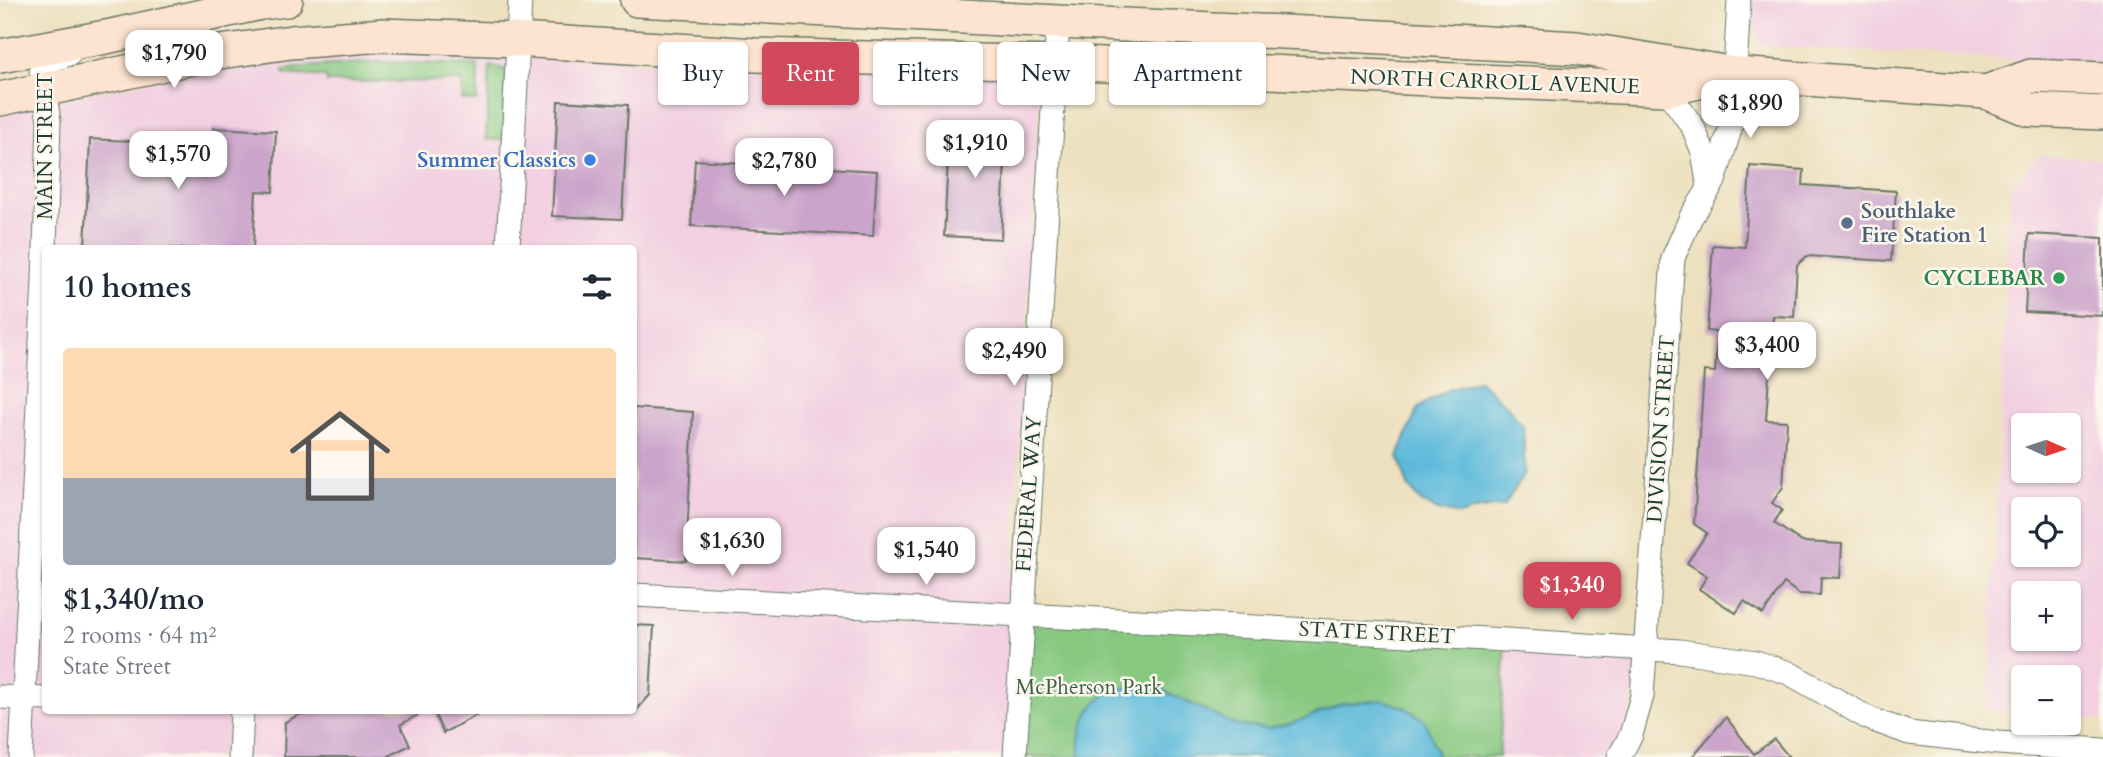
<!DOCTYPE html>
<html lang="en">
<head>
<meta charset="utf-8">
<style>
	body { margin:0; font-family:Cardo,serif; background:#f6f6f7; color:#1f2937; height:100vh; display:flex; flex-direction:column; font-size:26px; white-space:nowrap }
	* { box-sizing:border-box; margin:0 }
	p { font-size:23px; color:#747a83 }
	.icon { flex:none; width:38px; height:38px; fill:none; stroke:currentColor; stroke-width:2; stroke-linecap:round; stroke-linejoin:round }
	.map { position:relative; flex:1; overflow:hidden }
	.panel { position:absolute; left:42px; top:245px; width:595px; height:469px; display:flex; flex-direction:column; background:#fff; border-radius:7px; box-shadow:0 2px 5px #0004 }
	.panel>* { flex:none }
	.guide { position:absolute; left:658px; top:42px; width:665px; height:63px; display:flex; gap:14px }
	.needle { width:46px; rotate:93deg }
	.buttons { position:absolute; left:2011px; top:413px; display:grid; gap:14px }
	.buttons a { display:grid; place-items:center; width:70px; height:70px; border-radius:7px; background:#fff; box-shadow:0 2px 5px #0004; font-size:35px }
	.price { position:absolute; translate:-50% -60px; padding:0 16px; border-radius:14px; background:#fff; color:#222; font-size:23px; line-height:46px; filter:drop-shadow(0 2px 4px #0008) }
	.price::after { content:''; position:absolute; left:50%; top:42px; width:21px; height:16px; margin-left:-10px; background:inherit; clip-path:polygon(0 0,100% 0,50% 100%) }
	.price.active { background:#d1495b; color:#fff }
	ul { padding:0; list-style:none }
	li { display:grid; align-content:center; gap:14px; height:371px; padding:0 21px }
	li span { display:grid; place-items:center; height:217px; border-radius:7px; color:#555 }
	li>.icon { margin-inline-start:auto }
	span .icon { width:126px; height:126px; fill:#fffc; stroke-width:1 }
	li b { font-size:30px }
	h2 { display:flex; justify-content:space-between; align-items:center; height:84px; padding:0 21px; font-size:30px }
	.pill { padding:0 24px; border-radius:7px; background:#fff; box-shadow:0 2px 5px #0004; font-size:24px; line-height:63px }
	.pill.active { background:#d1495b; color:#fff }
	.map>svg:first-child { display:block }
	.built { fill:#f2cfe1; fill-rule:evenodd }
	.green { fill:#86c880; stroke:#52825a; stroke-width:2 }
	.water { fill:#5cb9da; stroke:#3e7b87; stroke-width:2 }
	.building { fill:#cca4cb }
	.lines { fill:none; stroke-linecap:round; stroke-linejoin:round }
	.street-casing { stroke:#677664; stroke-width:25 }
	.secondary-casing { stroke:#677664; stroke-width:36 }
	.street { stroke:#fff; stroke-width:23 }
	.secondary { stroke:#fde4d0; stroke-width:33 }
	.shop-dot { fill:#3f7fe0; stroke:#fbf7ec; stroke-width:2.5 }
	.service-dot { fill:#5c6f8a; stroke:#fbf7ec; stroke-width:2.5 }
	.leisure-dot { fill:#2e9e5b; stroke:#fbf7ec; stroke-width:2.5 }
	.labels { text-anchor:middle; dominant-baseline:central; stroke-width:5; stroke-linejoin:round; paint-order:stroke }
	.street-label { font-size:21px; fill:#1f3d34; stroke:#fbf7ec }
	.shop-label { font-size:21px; font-weight:bold; fill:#366cbe; stroke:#fbf7ec; text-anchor:end }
	.service-label { font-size:21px; font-weight:bold; fill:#4e5e75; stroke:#fbf7ec; text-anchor:start }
	.leisure-label { font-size:21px; font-weight:bold; fill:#27864d; stroke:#fbf7ec; text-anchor:end }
	.park-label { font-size:21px; fill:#396047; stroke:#fbf7ec }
</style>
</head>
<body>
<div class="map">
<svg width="2103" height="757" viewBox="0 0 2103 757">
	<rect width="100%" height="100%" fill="#fbf7ec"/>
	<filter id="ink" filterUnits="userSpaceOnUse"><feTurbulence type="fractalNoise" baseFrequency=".0143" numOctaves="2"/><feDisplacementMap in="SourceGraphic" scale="14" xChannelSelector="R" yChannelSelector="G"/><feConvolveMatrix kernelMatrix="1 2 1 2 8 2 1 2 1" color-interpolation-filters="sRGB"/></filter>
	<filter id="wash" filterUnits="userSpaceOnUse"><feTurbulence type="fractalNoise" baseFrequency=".00686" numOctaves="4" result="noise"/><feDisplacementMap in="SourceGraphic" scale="28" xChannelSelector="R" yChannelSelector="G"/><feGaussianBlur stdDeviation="1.57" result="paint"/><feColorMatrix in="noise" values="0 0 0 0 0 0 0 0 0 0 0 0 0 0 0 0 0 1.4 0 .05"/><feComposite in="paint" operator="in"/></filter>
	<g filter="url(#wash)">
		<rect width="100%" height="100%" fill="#ede0be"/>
		<!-- built -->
		<g class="built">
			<path d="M1753 0H2103V64L1776 47 1761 44 1753 25Z"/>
			<path d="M347 50 1025 76 1034 82 1041 91 1009 613 1645 649 1619 757H0V111L222 68ZM46 248H634V710H46Z"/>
			<path d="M2039 155 2103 159V720L2069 717 2068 677H2023V713L1988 710 2010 188ZM2023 425H2068V471H2023ZM2023 509H2068V555H2023ZM2023 593H2068V639H2023Z"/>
		</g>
		<!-- green -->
		<g class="green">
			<path d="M377 62 478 65 477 101 462 100V81L327 82 326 77 284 74 283 70 303 67Z"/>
			<path d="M490 66 505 69 506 76 503 140 486 139Z"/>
			<path d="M1022 614 1506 640 1499 757H1014Z"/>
		</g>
		<!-- water -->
		<g class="water">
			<path d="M1479 381 1507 406 1523 426 1525 473 1504 506 1479 509 1460 515 1438 510 1421 502 1408 486 1398 456 1418 408 1448 390Z"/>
			<path d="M1133 686 1158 688 1238 726 1270 728 1293 723 1342 704 1381 700 1405 707 1425 721 1437 753 1436 757H1080C1078 733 1085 708 1106 694 1113 689 1125 688 1133 686Z"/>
		</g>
		<g id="blocks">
			<!-- building -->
			<g class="building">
				<path d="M558 101 628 105 622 219 552 216Z"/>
				<path d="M950 120 1007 124 1001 239 944 236Z"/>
				<path d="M213 128 276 131 273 192 256 191 253 248H85L90 139 212 145Z"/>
				<path d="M695 160 877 171 873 236 691 226Z"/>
				<path d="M1750 166 1804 170 1803 185 1896 191 1891 261 1807 256 1797 265 1794 317 1773 316 1766 420 1787 421 1783 487 1772 503 1782 510 1774 523 1802 542 1842 544 1840 578 1821 577 1820 595 1799 594 1784 583 1763 614 1744 601 1736 613 1699 589 1707 576 1687 563 1707 533 1694 524 1704 371 1715 372 1718 332 1707 331 1713 245 1745 247Z"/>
				<path d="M2029 234 2103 238V316L2025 312Z"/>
				<path d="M634 408 693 412 686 561 634 558Z"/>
				<path d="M634 625 654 626 650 695 634 713Z"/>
				<path d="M308 710H427L400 725 410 745 387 757H284L285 722Z"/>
				<path d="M433 710H486L443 733Z"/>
				<path d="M1726 717 1754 754 1774 739 1789 757H1692Z"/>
			</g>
		</g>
	</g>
	<g filter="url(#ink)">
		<use href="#blocks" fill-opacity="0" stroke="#677664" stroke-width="2"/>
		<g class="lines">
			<!-- street casing -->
			<g class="street-casing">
				<g id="street">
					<path d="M1666 89 1693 127 1703 152 1709 189"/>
					<path d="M508 248 520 0"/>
					<path d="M634 595 1506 640 1680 651 1756 662 1789 673 1868 718 1909 733 1998 743 2103 750"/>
					<path d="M0 697 46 699"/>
					<path d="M21 757 44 280 49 121 41 70 43 63 69 54"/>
					<path d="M240 757 242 710"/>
					<path d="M1015 757 1058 22"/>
					<path d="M1619 757 1631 735 1642 696 1673 258 1691 217 1714 181 1732 123 1739 0"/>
				</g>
			</g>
			<!-- secondary casing -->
			<g class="secondary-casing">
				<g id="secondary">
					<path d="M637 0 1058 22 1327 34 1577 48 1736 74 1986 92 2030 110 2103 113"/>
					<path d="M0 56 106 37 261 3 286 0"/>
					<path d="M1986 92 2031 76 2103 79"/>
					<path d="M0 99 220 52 291 42 383 35 518 40 756 55 1056 63 1666 89 1736 74"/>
				</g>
			</g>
			<!-- street -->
			<use href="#street" class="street"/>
			<!-- secondary -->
			<use href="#secondary" class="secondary"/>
		</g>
	</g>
	<!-- markers -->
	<circle class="shop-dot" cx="590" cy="160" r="7"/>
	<circle class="service-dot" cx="1847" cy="223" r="7"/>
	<circle class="leisure-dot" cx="2059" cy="278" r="7"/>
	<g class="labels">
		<!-- street labels -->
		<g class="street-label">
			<text transform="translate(1495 82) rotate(2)">NORTH CARROLL AVENUE</text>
			<text transform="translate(45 146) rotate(-90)">MAIN STREET</text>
			<text transform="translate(1661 429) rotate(-86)">DIVISION STREET</text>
			<text transform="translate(1029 494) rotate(-86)">FEDERAL WAY</text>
			<text transform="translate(1377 633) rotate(3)">STATE STREET</text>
		</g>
		<!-- shop labels -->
		<g class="shop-label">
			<text x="576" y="160">Summer Classics</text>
		</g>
		<!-- service labels -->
		<g class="service-label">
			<text x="1861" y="211">Southlake<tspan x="1861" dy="24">Fire Station 1</tspan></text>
		</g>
		<!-- leisure labels -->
		<g class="leisure-label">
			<text x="2045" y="278">CYCLEBAR</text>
		</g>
		<!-- park labels -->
		<g class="park-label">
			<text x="1089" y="687">McPherson Park</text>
		</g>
	</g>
</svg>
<div class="buttons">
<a><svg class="needle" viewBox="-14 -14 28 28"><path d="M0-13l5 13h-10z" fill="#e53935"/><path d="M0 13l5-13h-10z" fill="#747a83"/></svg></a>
<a><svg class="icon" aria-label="locate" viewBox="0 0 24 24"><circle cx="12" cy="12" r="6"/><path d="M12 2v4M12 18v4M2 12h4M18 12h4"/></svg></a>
<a>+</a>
<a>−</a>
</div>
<b class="price" style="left:174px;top:90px">$1,790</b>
<b class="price" style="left:1750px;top:140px">$1,890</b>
<b class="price" style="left:975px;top:180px">$1,910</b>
<b class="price" style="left:178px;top:191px">$1,570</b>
<b class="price" style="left:784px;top:198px">$2,780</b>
<b class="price" style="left:1767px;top:382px">$3,400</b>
<b class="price" style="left:1014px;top:388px">$2,490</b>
<b class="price" style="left:732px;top:578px">$1,630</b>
<b class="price" style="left:926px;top:587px">$1,540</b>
<b class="price active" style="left:1572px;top:622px">$1,340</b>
<div class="guide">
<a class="pill">Buy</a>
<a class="pill active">Rent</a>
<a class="pill">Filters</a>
<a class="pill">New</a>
<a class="pill">Apartment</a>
</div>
<section class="panel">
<h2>10 homes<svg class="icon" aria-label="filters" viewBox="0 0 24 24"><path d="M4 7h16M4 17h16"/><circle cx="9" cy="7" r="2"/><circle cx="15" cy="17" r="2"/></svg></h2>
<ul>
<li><span style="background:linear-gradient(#ffd9b3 60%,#9aa5b1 0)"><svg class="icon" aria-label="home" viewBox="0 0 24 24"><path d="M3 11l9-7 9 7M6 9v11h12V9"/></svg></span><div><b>$1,340/mo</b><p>2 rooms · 64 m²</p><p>State Street</p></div></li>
</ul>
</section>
</div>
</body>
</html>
